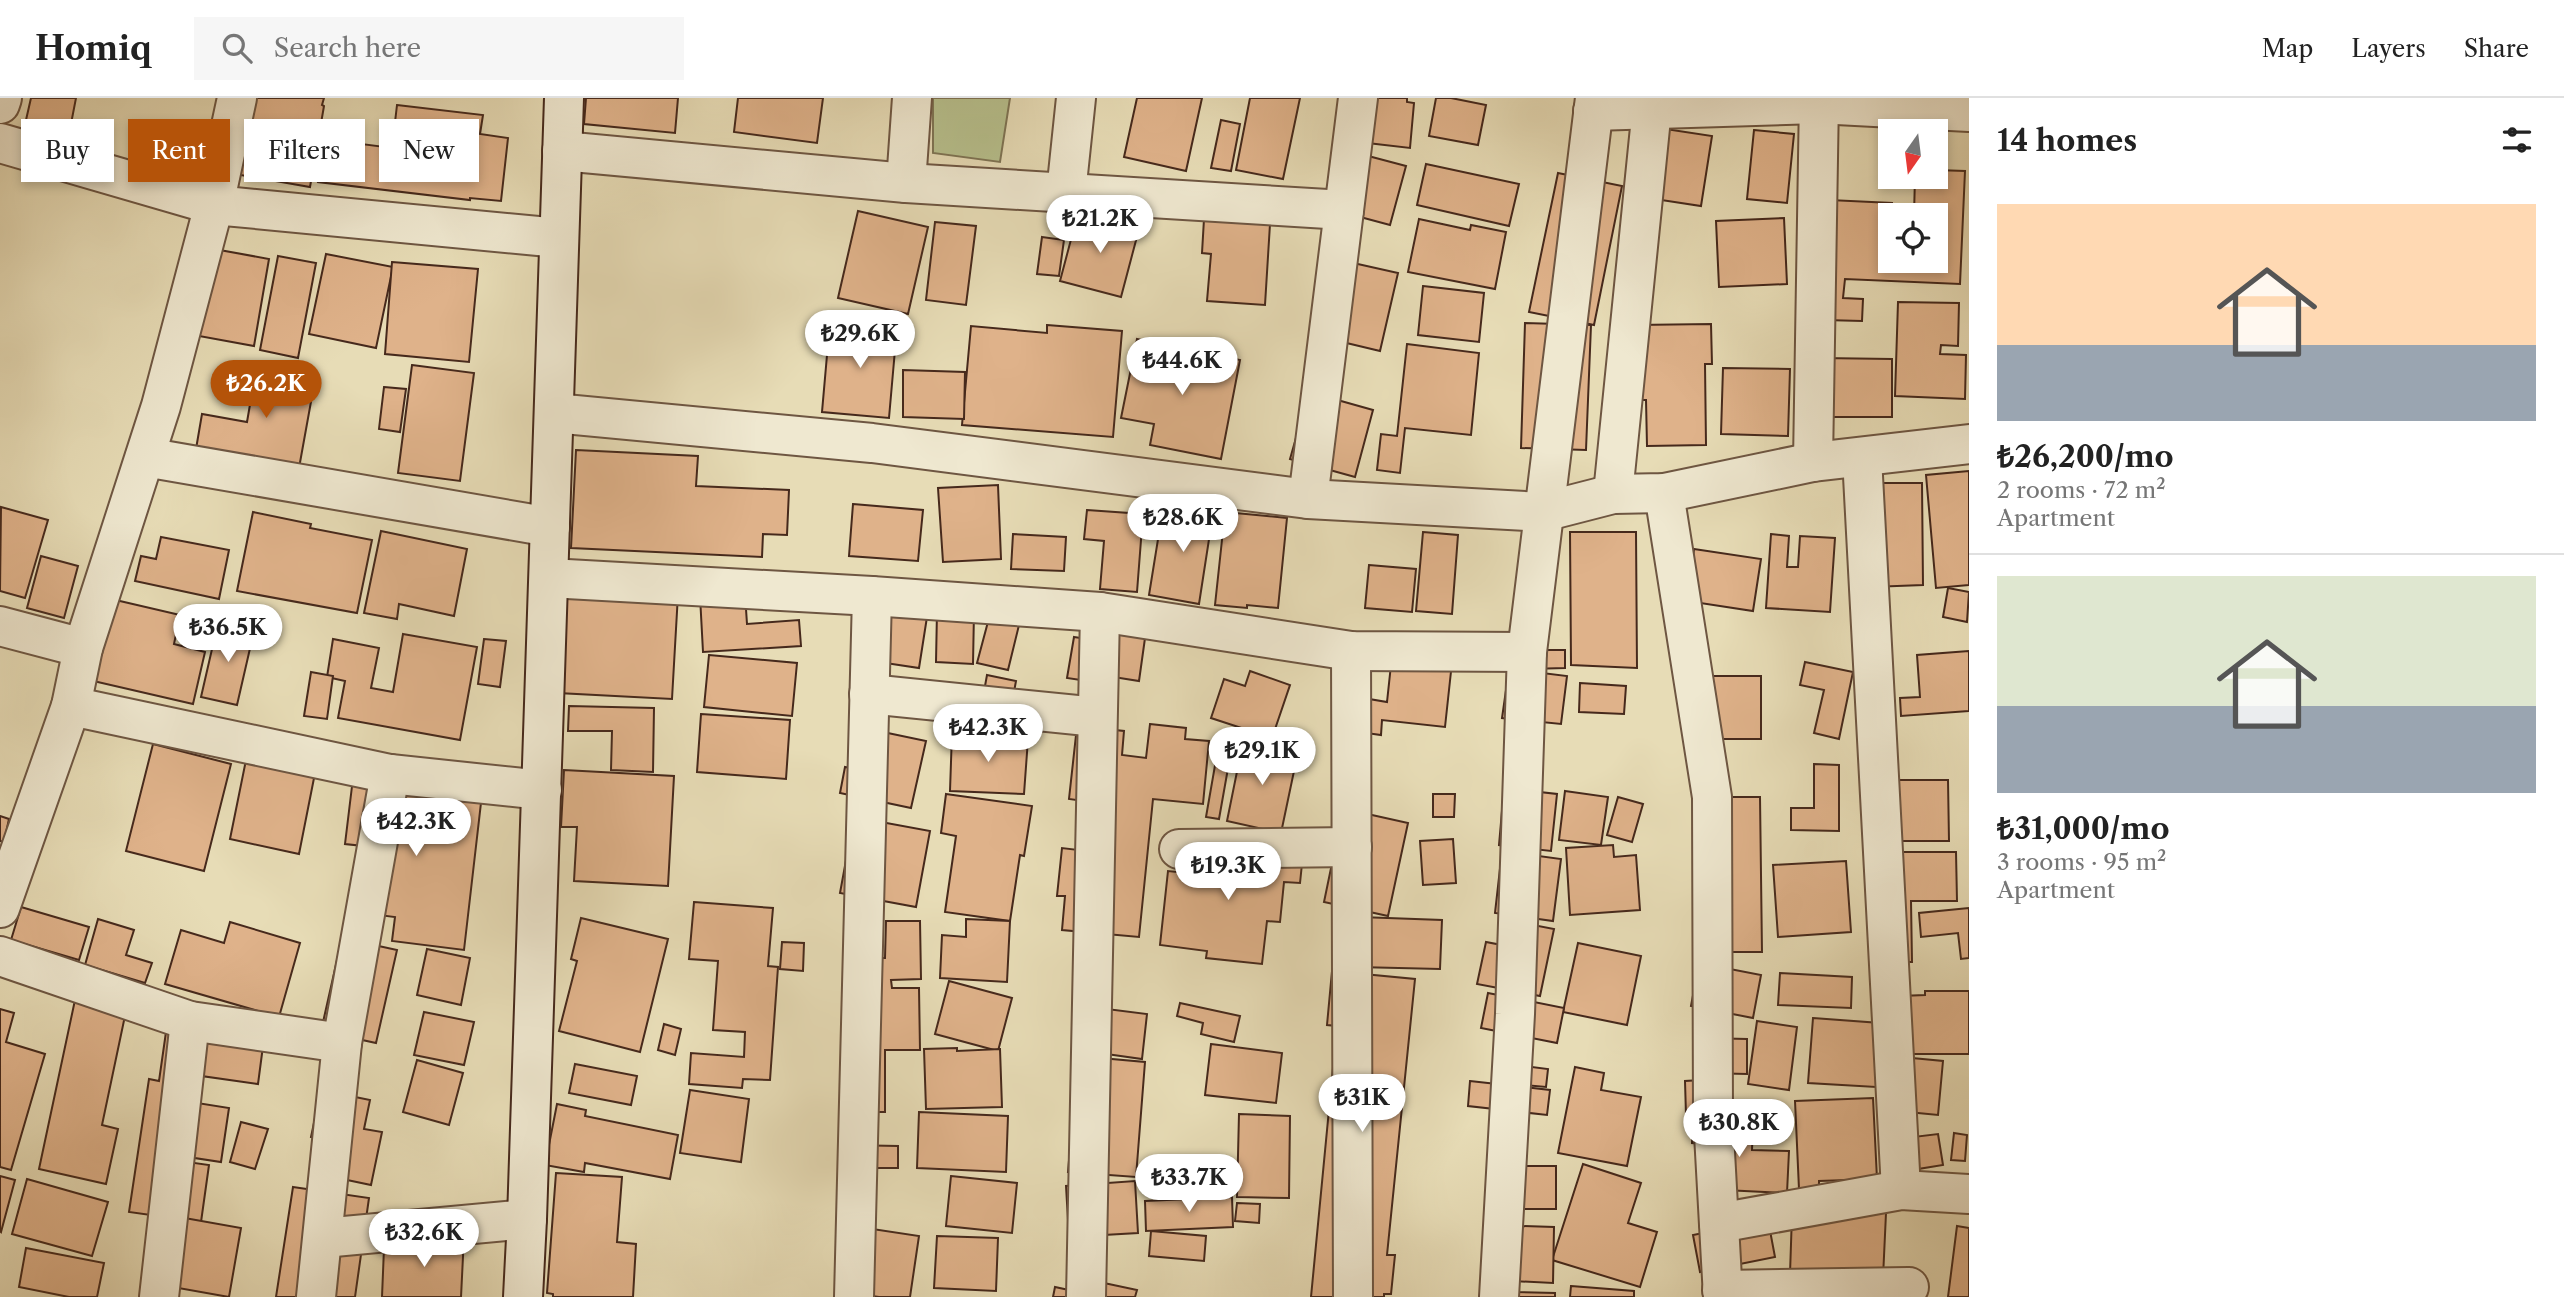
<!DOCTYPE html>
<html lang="en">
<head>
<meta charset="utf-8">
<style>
	body { margin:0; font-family:"Libre Caslon Text",serif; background:#f6f6f6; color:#222; height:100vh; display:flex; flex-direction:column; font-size:26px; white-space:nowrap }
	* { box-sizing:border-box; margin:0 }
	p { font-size:23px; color:#767676 }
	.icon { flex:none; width:38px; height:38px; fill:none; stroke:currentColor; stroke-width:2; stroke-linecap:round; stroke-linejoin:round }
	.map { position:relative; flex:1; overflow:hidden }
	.panel { display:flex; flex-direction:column; background:#fff; width:595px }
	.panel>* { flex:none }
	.guide { position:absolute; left:21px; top:21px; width:665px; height:63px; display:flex; gap:14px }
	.needle { width:46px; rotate:194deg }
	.fabs { position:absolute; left:1878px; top:21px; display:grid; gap:14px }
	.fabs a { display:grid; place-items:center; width:70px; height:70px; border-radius:0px; background:#fff; box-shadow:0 4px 10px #0003; font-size:35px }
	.price { position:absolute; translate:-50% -60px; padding:0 16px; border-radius:24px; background:#fff; color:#222; font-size:23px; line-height:46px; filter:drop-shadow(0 2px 4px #0008) }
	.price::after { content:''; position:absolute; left:50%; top:42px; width:21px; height:16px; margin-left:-10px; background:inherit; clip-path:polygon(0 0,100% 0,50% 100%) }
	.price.current { background:#b45309; color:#fff }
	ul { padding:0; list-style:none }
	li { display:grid; align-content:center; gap:14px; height:371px; padding:0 28px }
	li+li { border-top:2px solid #e0e0e0 }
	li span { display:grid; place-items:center; height:217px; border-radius:0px; color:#555 }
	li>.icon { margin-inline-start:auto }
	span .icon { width:126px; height:126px; fill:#fffc; stroke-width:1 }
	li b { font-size:30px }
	h2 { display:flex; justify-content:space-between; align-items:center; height:84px; padding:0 28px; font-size:30px }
	.tag { padding:0 24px; border-radius:0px; background:#fff; box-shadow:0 4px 10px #0003; font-size:24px; line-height:63px }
	.tag.current { background:#b45309; color:#fff }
	header { display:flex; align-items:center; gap:42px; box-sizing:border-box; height:98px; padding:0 35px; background:#fff; border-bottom:2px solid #e0e0e0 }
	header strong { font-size:33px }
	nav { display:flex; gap:38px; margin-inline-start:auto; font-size:24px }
	.search { width:490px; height:63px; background:#f6f6f6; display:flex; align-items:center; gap:18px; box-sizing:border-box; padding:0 24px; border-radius:0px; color:#767676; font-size:26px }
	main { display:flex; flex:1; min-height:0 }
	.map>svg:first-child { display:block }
	.green { fill:#b7c08d; stroke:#7e7454; stroke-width:2 }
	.building { fill:#dfb28a; stroke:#46291c; stroke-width:2 }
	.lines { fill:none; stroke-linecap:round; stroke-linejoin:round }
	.street-casing { stroke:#6e5642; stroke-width:42 }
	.secondary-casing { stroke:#46291c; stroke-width:42 }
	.street { stroke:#efe8d0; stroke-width:38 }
	.secondary { stroke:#efe8d0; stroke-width:38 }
</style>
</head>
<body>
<header>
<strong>Homiq</strong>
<div class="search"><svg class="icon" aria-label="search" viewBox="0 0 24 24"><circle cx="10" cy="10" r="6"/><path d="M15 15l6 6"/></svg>Search here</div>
<nav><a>Map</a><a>Layers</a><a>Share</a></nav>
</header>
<main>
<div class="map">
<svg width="1969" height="1199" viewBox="0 0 1969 1199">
	<rect width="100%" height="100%" fill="#e7dcb6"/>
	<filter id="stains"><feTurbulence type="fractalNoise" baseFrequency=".00286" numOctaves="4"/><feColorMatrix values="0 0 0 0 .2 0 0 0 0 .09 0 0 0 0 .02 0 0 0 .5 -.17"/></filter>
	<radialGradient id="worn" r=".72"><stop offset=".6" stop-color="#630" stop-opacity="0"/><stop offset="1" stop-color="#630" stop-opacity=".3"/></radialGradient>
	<!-- green -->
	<path class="green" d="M933 0H1010L1000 64 933 55Z"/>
	<!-- building -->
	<g class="building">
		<path d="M31 0H76L70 31 26 22Z"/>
		<path d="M249 0H324L322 7 324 8 310 89 235 76Z"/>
		<path d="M586 0H678L675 35 584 26Z"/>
		<path d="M738 0H823L817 45 734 34Z"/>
		<path d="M1137 0H1202L1186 73 1124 59Z"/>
		<path d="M1250 0H1300L1283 81 1236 72Z"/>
		<path d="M1346 0H1407V4L1414 5 1410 50 1342 42Z"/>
		<path d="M1436 0H1451L1486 7 1478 47 1429 38Z"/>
		<path d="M397 7 483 17 480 36 508 40 501 103 470 100V102L318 84 323 41 392 50Z"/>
		<path d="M1221 22 1240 26 1231 73 1211 70Z"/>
		<path d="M1659 30 1712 38 1701 108 1648 100Z"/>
		<path d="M1754 32 1794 36 1787 105 1747 101Z"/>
		<path d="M1338 50 1406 68 1390 127 1323 109Z"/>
		<path d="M1426 66 1519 86 1509 128 1417 107Z"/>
		<path d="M1936 72 1965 73 1960 186 1845 181 1843 200 1863 201 1862 223 1825 222 1830 102 1892 105V117H1894H1890V163H1936V117H1914L1915 79H1936Z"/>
		<path d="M1558 75 1622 88 1594 227 1529 214Z"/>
		<path d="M858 113 928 129 908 216 838 200Z"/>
		<path d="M1078 115 1139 131 1121 199 1060 183Z"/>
		<path d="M1784 120 1787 186 1719 189 1716 123Z"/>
		<path d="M1204 121 1270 126 1265 207 1207 203 1211 156 1202 155Z"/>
		<path d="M1419 121 1470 132 1471 127 1506 134 1495 191 1408 174Z"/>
		<path d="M935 124 976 128 966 207 926 202Z"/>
		<path d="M1042 139 1064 142 1059 178 1037 176Z"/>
		<path d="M214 151 269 161 254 248 199 238Z"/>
		<path d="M326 156 393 169 376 250 309 236Z"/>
		<path d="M278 158 316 165 298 260 260 252Z"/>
		<path d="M1331 160 1398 175 1380 253 1313 237Z"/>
		<path d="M392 164 478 171 469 264 385 256Z"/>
		<path d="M1423 188 1484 195 1479 244 1418 237Z"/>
		<path d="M1898 204 1959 205 1958 248 1941 247 1940 256 1966 257 1965 301 1895 298Z"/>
		<path d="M830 223 897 229 889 320 822 314Z"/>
		<path d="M1525 225 1591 227 1586 352 1521 350Z"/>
		<path d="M1711 226 1712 266H1705L1706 347 1647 348 1646 302H1636L1635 227Z"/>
		<path d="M1047 227 1122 233 1113 339 962 327 971 228 1047 235Z"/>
		<path d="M1137 241 1240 262 1221 361 1150 347 1154 326 1121 320Z"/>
		<path d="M1407 246 1479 255 1471 337 1405 330 1400 375 1377 372 1381 336 1397 338Z"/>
		<path d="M1821 260 1892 261V319H1820Z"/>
		<path d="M257 266 316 276 299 370 196 351 202 316 247 324Z"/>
		<path d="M412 267 474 275 460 383 398 375Z"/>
		<path d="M1723 270 1790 271 1788 338 1721 336Z"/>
		<path d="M903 272 965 274 964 321 903 319Z"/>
		<path d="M384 289 406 291 400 334 379 331Z"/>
		<path d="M1309 294 1373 312 1355 379 1290 361Z"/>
		<path d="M576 352 698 358 696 388 789 392 787 437 763 436 762 459 571 450Z"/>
		<path d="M1969 373V487L1936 490 1926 377Z"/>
		<path d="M1871 385H1922L1923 487 1871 489Z"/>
		<path d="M998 387 1001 461 943 464 938 390Z"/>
		<path d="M1175 402 1214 409 1199 506 1149 497 1159 435 1169 436Z"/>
		<path d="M853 406 923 412 918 463 849 458Z"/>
		<path d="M1 409 48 422 25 500 0 493Z"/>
		<path d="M1087 412 1143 416 1137 494 1100 491 1104 443 1084 441Z"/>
		<path d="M253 414 311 426 310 430 372 442 357 515 237 493Z"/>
		<path d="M1225 414 1287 420 1278 510 1247 507V510L1215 507Z"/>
		<path d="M381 433 467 451 454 518 399 506 397 521 364 515Z"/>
		<path d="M1423 434 1458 437 1452 516 1416 513Z"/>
		<path d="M1570 434H1636L1637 570 1571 567Z"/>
		<path d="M1013 436 1066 439 1064 473 1011 471Z"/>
		<path d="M1771 436 1789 438 1787 469H1798L1800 438 1835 440 1830 514 1766 510Z"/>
		<path d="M161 439 229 452 219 501 135 483 141 458 156 461Z"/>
		<path d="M1694 451 1761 461 1753 513 1687 503Z"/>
		<path d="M41 458 78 468 64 520 27 510Z"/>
		<path d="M1369 467 1416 471 1412 514 1365 510Z"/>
		<path d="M564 490 678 496 672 601 558 595Z"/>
		<path d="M1948 490 1969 494 1967 524 1943 519Z"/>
		<path d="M745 496 747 526 799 522 801 548 703 554 700 498Z"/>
		<path d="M107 500 180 517 174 546 205 554 193 606 89 582Z"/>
		<path d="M880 508 927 519 919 570 872 563Z"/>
		<path d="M937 513 974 514 973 566 936 564Z"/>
		<path d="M989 520 1019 527 1008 572 977 565Z"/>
		<path d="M218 525 254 533 237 607 201 599Z"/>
		<path d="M1114 529 1146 533 1139 583 1107 578Z"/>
		<path d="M403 536 477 549 460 642 338 620 345 583 327 579 333 541 379 550 371 590 393 594Z"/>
		<path d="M1074 539 1107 544 1101 585 1067 580Z"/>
		<path d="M484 541 506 543 500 589 478 586Z"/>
		<path d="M1393 548 1453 555 1445 629 1382 622 1381 637 1366 635 1369 601 1387 604Z"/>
		<path d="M1529 552H1565V570L1529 571Z"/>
		<path d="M1969 553V613L1901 618 1900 600 1920 599 1917 557Z"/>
		<path d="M709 557 797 565 792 618 704 609Z"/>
		<path d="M1805 564 1853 574 1839 641 1814 635 1824 592 1800 587Z"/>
		<path d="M1509 571 1567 578 1561 626 1502 620Z"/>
		<path d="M1250 573 1290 587 1272 640 1211 620 1224 581 1245 588Z"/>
		<path d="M311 574 333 578 327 621 304 618Z"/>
		<path d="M987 577 1016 583 1006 637 977 632Z"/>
		<path d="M1697 578H1761V641H1698Z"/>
		<path d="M1580 585 1626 588 1624 616 1579 614Z"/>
		<path d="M569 608 654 610 653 674 611 672 612 633H568Z"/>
		<path d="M701 616 790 622 786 681 697 674Z"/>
		<path d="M1150 626 1186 630 1185 641 1209 643 1203 706 1153 701 1139 839 1062 832 1065 798H1057L1062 750 1086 753 1091 704 1069 701 1077 628 1124 633 1122 657 1146 660Z"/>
		<path d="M883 634 926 643 911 710 840 695 845 669 875 675Z"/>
		<path d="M952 635 1028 641 1024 696 950 693Z"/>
		<path d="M1243 644 1298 654 1281 735 1227 723Z"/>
		<path d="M153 646 231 666 204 773 126 753Z"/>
		<path d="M1217 656 1230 659 1219 721 1206 719Z"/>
		<path d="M246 662 315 675 299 756 230 741Z"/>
		<path d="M1814 666 1839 667V733L1791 732V710H1814Z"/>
		<path d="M564 672 674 678 668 788 574 783 577 729H561Z"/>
		<path d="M353 680 482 696 464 852 392 843 395 819 355 814 363 748 345 746Z"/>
		<path d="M1892 682H1948L1949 743H1892Z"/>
		<path d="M1504 690 1557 696 1551 753 1499 747Z"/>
		<path d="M1565 693 1608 699 1601 747 1559 742Z"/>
		<path d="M946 696 1032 708 1024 758 1020 757 1010 823 945 814 956 738 941 735Z"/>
		<path d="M1433 696H1455L1454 719H1433Z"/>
		<path d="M1618 699 1643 706 1632 744 1607 737Z"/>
		<path d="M1695 699H1760L1762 854H1702Z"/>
		<path d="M1363 715 1408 725 1388 818 1324 804 1336 746Z"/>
		<path d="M0 718 9 721 4 744 0 743Z"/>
		<path d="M854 719 930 733 916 809 840 795Z"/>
		<path d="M1453 741 1456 785 1423 787 1420 743Z"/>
		<path d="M1199 746 1303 756 1300 785 1284 784 1280 824 1267 823 1262 866 1206 860 1207 853 1160 847 1168 773 1196 776Z"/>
		<path d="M1613 747 1614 759 1636 757 1640 812 1570 817 1566 750Z"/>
		<path d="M1502 753 1561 761 1553 823 1495 815Z"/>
		<path d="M1891 754H1956L1957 803H1911L1912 864H1892Z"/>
		<path d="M1846 763 1851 834 1778 839 1773 767Z"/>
		<path d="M694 804 773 810 768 868 778 869 770 982 743 981 742 990 689 986 691 955 744 959 745 934 713 932 718 863 689 861Z"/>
		<path d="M21 809 89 829 79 862 11 842Z"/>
		<path d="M1969 810V860L1961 861 1958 835 1921 839 1919 815Z"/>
		<path d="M1360 819 1442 822 1440 871 1357 869Z"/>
		<path d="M581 820 668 841 640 954 559 933 577 863 571 861Z"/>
		<path d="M98 821 134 832 126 857 152 865 145 885 85 867Z"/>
		<path d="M966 821 1010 823 1007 884 940 880 942 837 966 839Z"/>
		<path d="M886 823H920L921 881 891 882 892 890H919L920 952H885V1014H845L844 860H885Z"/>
		<path d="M1512 823 1554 831 1540 898 1477 886 1486 844 1507 848Z"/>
		<path d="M230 824 300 845 279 919 165 886 181 832 224 845Z"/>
		<path d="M342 840 397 852 376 945 321 933Z"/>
		<path d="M782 844 804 845 803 873 780 871Z"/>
		<path d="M1578 845 1641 858 1627 927 1563 914Z"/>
		<path d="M427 851 470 860 461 907 417 897Z"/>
		<path d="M1699 865 1761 877 1753 920 1691 908Z"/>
		<path d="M1332 873 1415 881 1387 1157H1395L1391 1196H1384V1199H1311L1337 928 1327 927Z"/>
		<path d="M1780 875 1852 879 1851 910 1778 907Z"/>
		<path d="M949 883 1012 900 998 953 935 936Z"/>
		<path d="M1925 893H1969V956H1900V898L1925 897Z"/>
		<path d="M1488 895 1564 910 1557 945 1481 930Z"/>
		<path d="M75 902 126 913 102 1027 118 1031 106 1086 39 1071Z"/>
		<path d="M1180 905 1240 918 1234 944 1201 936 1203 925 1177 918Z"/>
		<path d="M1091 909 1147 916 1142 961 1085 953Z"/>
		<path d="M0 911 14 915 6 944 45 956 11 1072 0 1069Z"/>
		<path d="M424 914 474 924 464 967 414 957Z"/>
		<path d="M1813 920 1880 925 1876 989 1808 985Z"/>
		<path d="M1757 923 1797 929 1789 992 1748 986Z"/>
		<path d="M664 926 681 931 675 957 658 952Z"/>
		<path d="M166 934 263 948 258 986 201 978 197 1005 229 1010 221 1064 181 1058 180 1063 209 1067 201 1124 129 1114 149 981 159 983Z"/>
		<path d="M1705 940 1747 941V976L1705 975Z"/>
		<path d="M1211 946 1282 955 1276 1005 1205 997Z"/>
		<path d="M957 950V953L1000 951 1002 1009 926 1011 924 951Z"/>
		<path d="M1078 958 1145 964 1136 1079 1068 1074Z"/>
		<path d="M1912 960 1943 963 1938 1017 1908 1014Z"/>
		<path d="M417 962 463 975 449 1027 403 1014Z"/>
		<path d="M575 966 637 978 631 1007 569 995Z"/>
		<path d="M1507 966 1548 971 1546 989 1504 985Z"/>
		<path d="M1575 969 1604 975 1601 992 1641 999 1627 1068 1558 1055Z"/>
		<path d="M1718 981 1719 1016 1686 1017 1685 983Z"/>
		<path d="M1470 983 1550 992 1547 1017 1468 1008Z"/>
		<path d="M321 992 370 1002 364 1031 382 1034 371 1087 328 1078 334 1045 311 1039Z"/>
		<path d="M690 992 749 1001 741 1064 680 1055Z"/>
		<path d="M1873 1000 1877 1081 1819 1083V1090L1799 1091 1795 1003Z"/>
		<path d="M557 1006 586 1012 585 1018 678 1037 670 1081 585 1065 584 1074 545 1067Z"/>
		<path d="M919 1014 1008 1018 1006 1074 917 1070Z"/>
		<path d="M1239 1016 1290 1018 1289 1100 1237 1099Z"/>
		<path d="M1693 1022 1753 1025 1752 1052 1789 1053 1787 1095 1704 1091 1706 1046 1692 1045Z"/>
		<path d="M241 1024 268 1031 255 1071 230 1064Z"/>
		<path d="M1954 1035 1967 1037 1965 1063 1951 1062Z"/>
		<path d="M1938 1036 1943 1067 1918 1071 1913 1039Z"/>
		<path d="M846 1047 898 1048V1070H846Z"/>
		<path d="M1583 1066 1641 1085 1628 1125 1657 1134 1640 1189 1552 1162Z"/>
		<path d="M1497 1068H1556V1111H1496Z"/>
		<path d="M556 1075 622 1079 617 1144 636 1146 633 1199H553V1196L547 1195Z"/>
		<path d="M0 1078 15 1082 1 1134 0 1133Z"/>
		<path d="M951 1078 1017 1085 1012 1135 946 1128Z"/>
		<path d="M27 1081 108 1104 92 1158 12 1136Z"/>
		<path d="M1135 1083 1138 1135 1069 1139 1066 1088Z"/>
		<path d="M293 1089 369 1100 355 1199H276Z"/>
		<path d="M1232 1099 1233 1129 1146 1133 1145 1103Z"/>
		<path d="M1237 1105 1260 1106 1259 1125 1235 1123Z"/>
		<path d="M1845 1115H1886L1883 1180 1790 1176 1792 1116Z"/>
		<path d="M179 1119 241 1130 229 1199 167 1188Z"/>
		<path d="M1768 1122 1775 1159 1700 1174 1693 1137Z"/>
		<path d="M846 1127 919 1138 910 1199H879L836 1193Z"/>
		<path d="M1520 1128 1554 1129 1553 1185 1513 1183 1514 1194 1555 1195V1199H1493Z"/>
		<path d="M1957 1128 1969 1130V1199H1948Z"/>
		<path d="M1151 1133 1206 1138 1204 1163 1149 1158Z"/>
		<path d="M464 1138 461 1199H382L384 1150Z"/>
		<path d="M937 1138 998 1140 996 1193 934 1190Z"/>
		<path d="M26 1150 104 1165 97 1199H69L19 1189Z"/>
		<path d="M1104 1185 1137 1192 1135 1199H1053L1055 1189 1101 1199Z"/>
		<path d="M1571 1188 1634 1193V1199H1570Z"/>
	</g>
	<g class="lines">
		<!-- street casing -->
		<g class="street-casing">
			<g id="street">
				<path d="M0 6 2 0"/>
				<path d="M1593 13 1818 6 1969 14"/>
				<path d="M0 45 214 107 559 140"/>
				<path d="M562 53 906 85 1344 112"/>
				<path d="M906 85 912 0"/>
				<path d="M1066 95 1076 0"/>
				<path d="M554 315 872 345 1308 401 1543 414 1613 396 1664 395 1813 364 1969 346"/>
				<path d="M145 359 550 429"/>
				<path d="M1862 359 1901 1092"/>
				<path d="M1813 364 1819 0"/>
				<path d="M1664 395 1712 699 1713 1018 1723 1199"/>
				<path d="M1613 396 1653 0"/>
				<path d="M1308 401 1358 0"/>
				<path d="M549 480 872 498 1100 514 1351 553 1527 554"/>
				<path d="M0 528 83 550"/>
				<path d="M1351 553 1353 1199"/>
				<path d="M869 596 1097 619"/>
				<path d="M71 608 390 676 542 692"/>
				<path d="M1179 751 1352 749"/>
				<path d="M0 810 71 608 83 550 161 308 214 107 237 0"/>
				<path d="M0 858 190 923 342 945"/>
				<path d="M1719 1125 1901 1092 1969 1096"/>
				<path d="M323 1140 527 1121"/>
				<path d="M1722 1192 1909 1189"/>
				<path d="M159 1199 190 923"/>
				<path d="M316 1199 342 945 390 676"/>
				<path d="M854 1199 872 498"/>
				<path d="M1086 1199 1100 514"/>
				<path d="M1499 1199 1515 916 1527 554 1595 0"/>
			</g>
		</g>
		<!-- secondary casing -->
		<g class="secondary-casing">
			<path id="secondary" d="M523 1199 527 1121 564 0"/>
		</g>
		<!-- street -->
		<use href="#street" class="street"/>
		<!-- secondary -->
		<use href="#secondary" class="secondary"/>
	</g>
	<rect width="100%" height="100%" filter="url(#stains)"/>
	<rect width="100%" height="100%" fill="url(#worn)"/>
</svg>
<div class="fabs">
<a><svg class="needle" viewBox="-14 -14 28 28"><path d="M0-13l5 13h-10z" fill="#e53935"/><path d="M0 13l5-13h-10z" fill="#767676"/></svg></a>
<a><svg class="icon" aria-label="locate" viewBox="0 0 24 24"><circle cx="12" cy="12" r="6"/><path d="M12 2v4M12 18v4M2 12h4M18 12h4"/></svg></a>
</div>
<b class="price" style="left:1100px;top:157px">₺21.2K</b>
<b class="price" style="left:860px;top:272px">₺29.6K</b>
<b class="price" style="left:1182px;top:299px">₺44.6K</b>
<b class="price current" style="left:266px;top:322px">₺26.2K</b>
<b class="price" style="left:1183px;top:456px">₺28.6K</b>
<b class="price" style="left:228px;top:566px">₺36.5K</b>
<b class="price" style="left:988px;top:666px">₺42.3K</b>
<b class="price" style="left:1262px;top:689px">₺29.1K</b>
<b class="price" style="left:416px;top:760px">₺42.3K</b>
<b class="price" style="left:1228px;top:804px">₺19.3K</b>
<b class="price" style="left:1362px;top:1036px">₺31K</b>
<b class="price" style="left:1739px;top:1061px">₺30.8K</b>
<b class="price" style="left:1189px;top:1116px">₺33.7K</b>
<b class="price" style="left:424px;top:1171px">₺32.6K</b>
<div class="guide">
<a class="tag">Buy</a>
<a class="tag current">Rent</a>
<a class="tag">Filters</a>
<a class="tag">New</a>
</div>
</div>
<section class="panel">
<h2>14 homes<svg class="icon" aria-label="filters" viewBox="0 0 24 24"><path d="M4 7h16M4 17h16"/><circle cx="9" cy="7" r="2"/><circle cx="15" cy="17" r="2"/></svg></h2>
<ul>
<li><span style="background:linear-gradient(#ffd9b3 65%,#9aa5b1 0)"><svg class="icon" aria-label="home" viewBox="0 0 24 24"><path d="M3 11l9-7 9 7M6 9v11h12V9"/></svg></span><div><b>₺26,200/mo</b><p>2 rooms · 72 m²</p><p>Apartment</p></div></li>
<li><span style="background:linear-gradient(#dfe7d0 60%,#9aa5b1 0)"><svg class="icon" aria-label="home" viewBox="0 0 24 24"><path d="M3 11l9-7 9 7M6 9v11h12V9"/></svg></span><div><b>₺31,000/mo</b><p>3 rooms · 95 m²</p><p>Apartment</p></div></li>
</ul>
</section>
</main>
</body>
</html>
